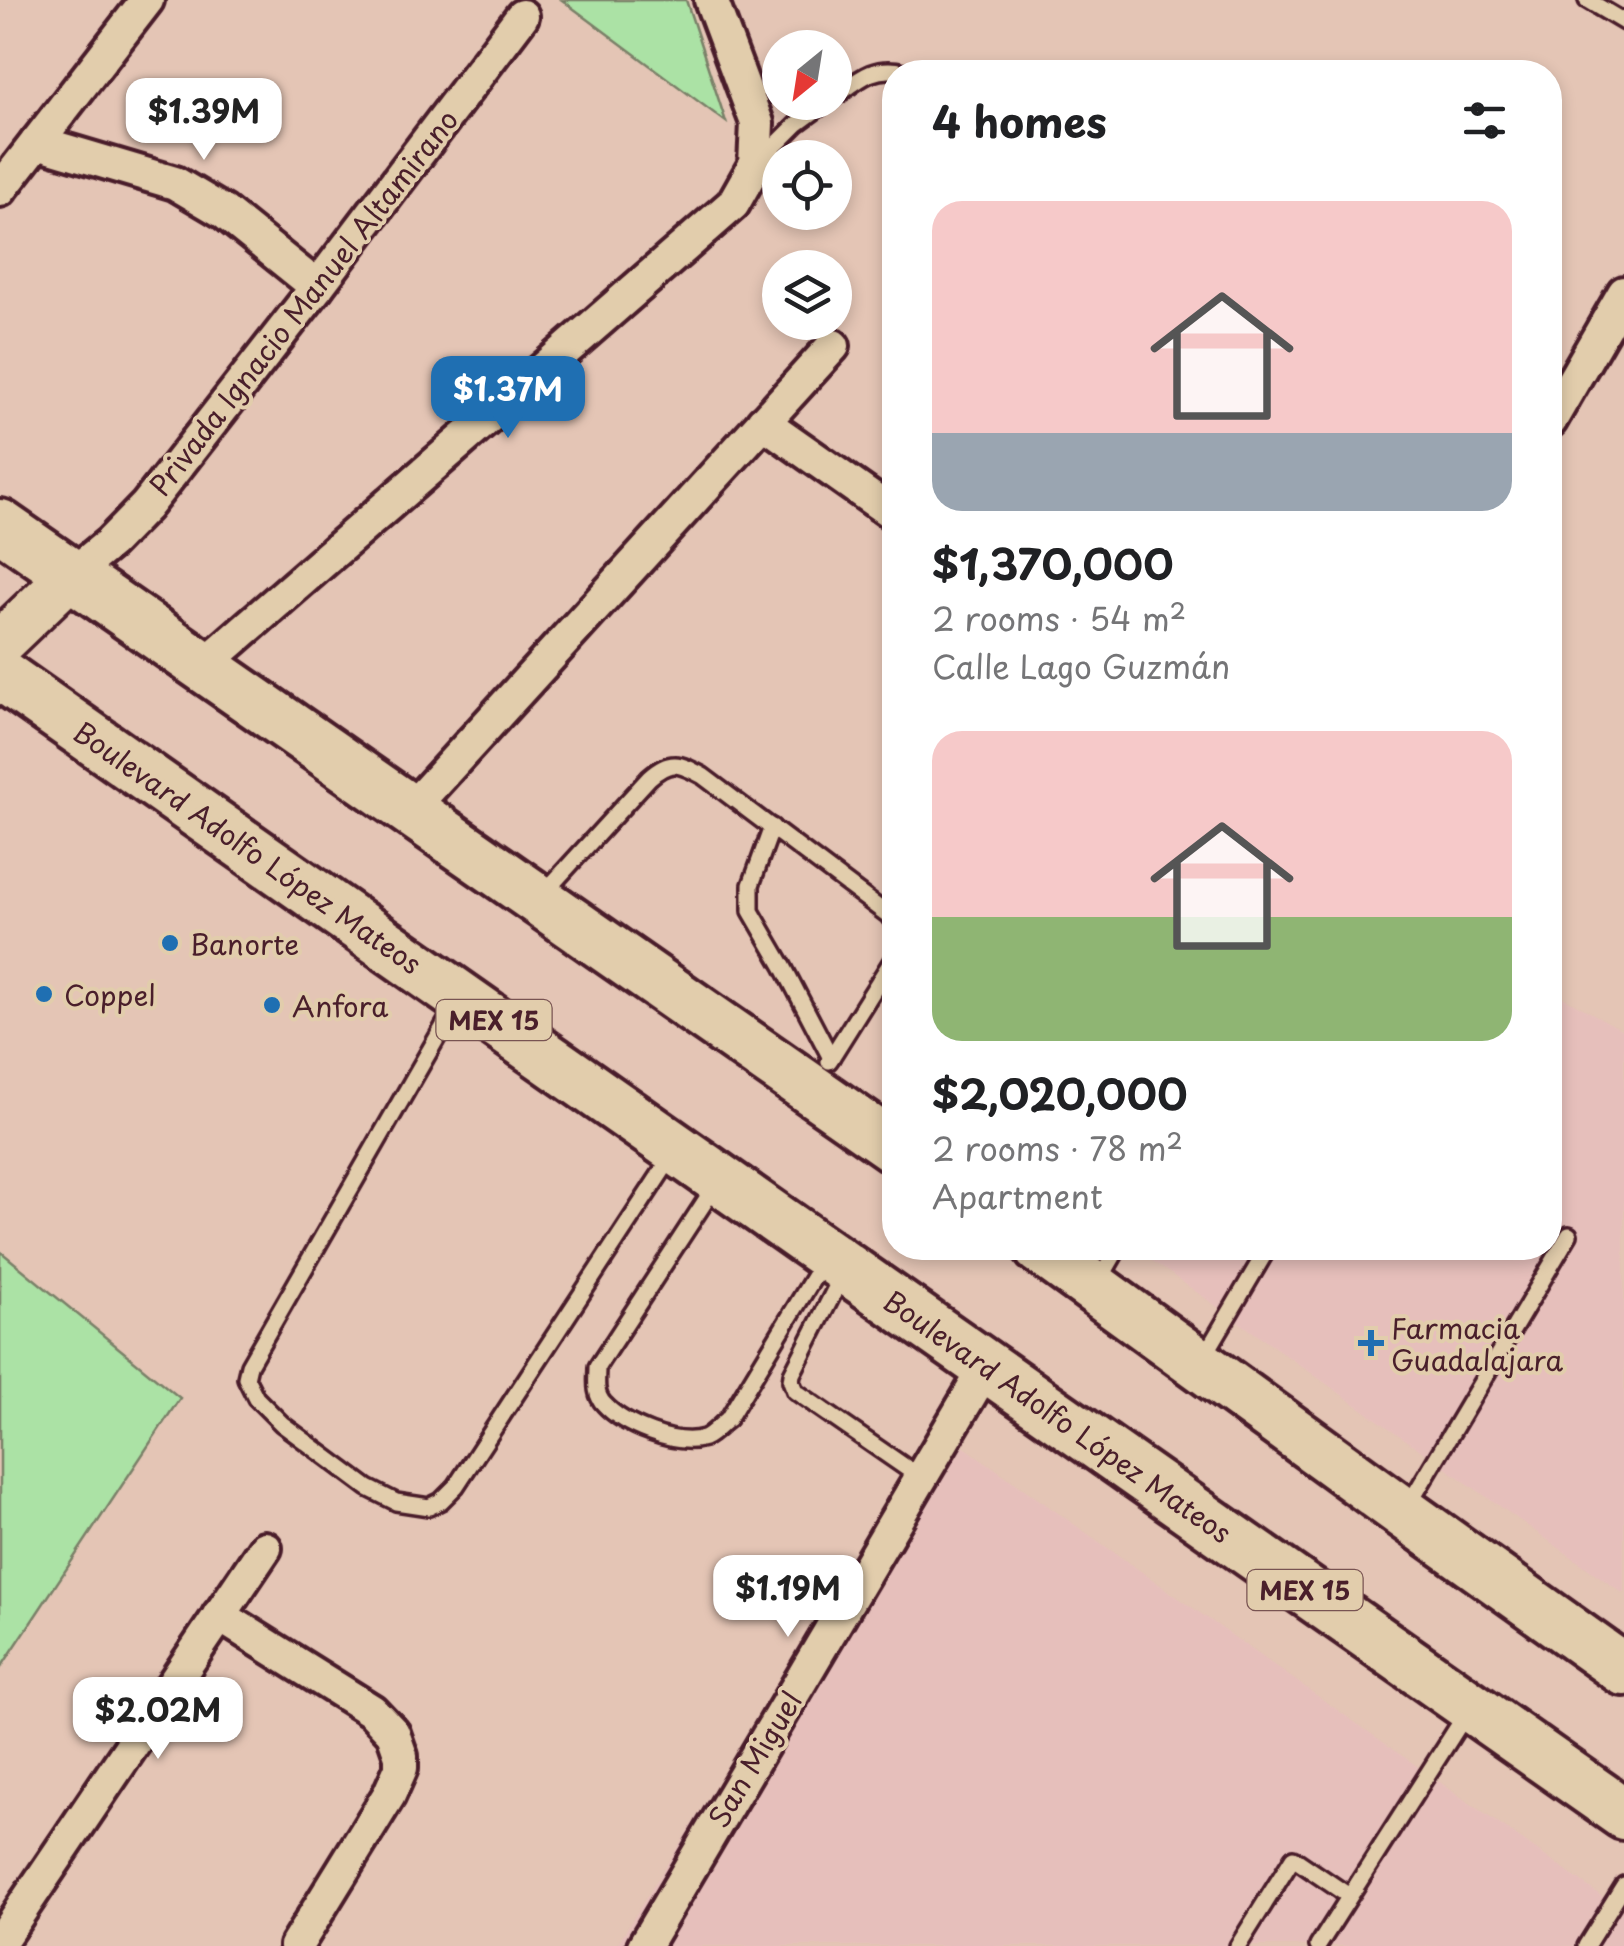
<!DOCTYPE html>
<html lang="en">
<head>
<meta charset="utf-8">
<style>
	body { margin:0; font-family:"Playpen Sans",sans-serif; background:#f6f6f6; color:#202124; height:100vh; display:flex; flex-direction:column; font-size:38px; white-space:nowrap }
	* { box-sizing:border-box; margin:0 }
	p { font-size:32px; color:#757577 }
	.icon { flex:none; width:55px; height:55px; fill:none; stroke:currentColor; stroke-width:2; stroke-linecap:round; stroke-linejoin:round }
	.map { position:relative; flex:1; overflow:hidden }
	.sheet { position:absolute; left:882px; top:60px; width:680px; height:1200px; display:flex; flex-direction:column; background:#fff; border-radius:40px; box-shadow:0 5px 15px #0003 }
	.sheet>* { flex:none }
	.needle { width:65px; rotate:210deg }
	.buttons { position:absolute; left:762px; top:30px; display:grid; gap:20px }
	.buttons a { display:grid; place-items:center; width:90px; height:90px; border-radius:50%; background:#fff; box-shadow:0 5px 15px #0003; font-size:50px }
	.price { position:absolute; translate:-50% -85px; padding:0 22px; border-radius:20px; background:#fff; color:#222; font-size:32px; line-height:65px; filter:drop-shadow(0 2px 5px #0008) }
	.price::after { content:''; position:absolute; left:50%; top:60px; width:30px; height:22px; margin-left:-15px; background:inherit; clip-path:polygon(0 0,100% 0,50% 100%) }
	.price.active { background:#1f6fb2; color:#fff }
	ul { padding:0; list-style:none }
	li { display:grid; align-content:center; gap:20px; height:530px; padding:0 50px }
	li span { display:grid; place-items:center; height:310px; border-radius:30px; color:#555 }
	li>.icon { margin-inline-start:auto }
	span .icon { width:180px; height:180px; fill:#fffc; stroke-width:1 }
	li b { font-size:42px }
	h2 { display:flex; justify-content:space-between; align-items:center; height:120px; padding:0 50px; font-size:42px }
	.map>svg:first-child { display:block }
	.built { fill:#e6bfbb }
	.green { fill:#abe2a5; stroke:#7a8068; stroke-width:2.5 }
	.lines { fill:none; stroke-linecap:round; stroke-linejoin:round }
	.lane-casing { stroke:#4a1f2b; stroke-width:22 }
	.street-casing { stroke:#4a1f2b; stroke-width:40 }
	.secondary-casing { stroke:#4a1f2b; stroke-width:52 }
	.primary-casing { stroke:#4a1f2b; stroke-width:58 }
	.lane { stroke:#e2cdac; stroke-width:15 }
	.street { stroke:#e2cdac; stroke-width:32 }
	.secondary { stroke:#e2cdac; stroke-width:45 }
	.primary { stroke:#e2cdac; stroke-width:50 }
	.poi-dot { fill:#1f6fb2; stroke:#e2cdac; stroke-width:4 }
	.labels { text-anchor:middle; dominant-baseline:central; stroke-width:8; stroke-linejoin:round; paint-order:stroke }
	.shield { fill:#e2cdac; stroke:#785352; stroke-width:2.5 }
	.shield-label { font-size:25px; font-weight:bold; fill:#4a1f2b }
	.street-label { font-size:28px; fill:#4a1f2b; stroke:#e2cdac }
	.poi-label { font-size:28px; fill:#4a1f2b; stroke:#e2cdac; text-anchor:start }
</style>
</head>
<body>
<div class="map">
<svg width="1624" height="1946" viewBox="0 0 1624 1946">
	<rect width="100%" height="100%" fill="#e4c5b5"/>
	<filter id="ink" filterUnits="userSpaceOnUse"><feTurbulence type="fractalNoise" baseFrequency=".01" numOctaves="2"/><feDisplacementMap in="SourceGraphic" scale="20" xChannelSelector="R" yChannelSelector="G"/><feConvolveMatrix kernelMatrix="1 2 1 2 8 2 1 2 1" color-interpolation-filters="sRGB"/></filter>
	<g filter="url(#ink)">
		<!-- built -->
		<g class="built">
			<path d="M1550 990 1624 1031V1594L1134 1248H1550Z"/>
			<path d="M939 1429 1624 1912V1946H616Z"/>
		</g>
		<!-- green -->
		<g class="green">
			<path d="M562 0H686L726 122Z"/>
			<path d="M0 1251 180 1398 0 1669Z"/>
		</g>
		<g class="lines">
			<!-- lane casing -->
			<g class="lane-casing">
				<g id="lane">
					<path d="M1587 0 1624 22"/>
					<path d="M835 97C858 80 874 64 904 72"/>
					<path d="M759 162 797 124 827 102"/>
					<path d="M772 827 751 885V911L783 966 831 1058"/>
					<path d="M543 894 649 778C670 759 679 763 703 776L888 915 895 924"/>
					<path d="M457 1003 249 1365 246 1378 256 1398 282 1424 368 1488 396 1502 429 1507 441 1501 456 1486 672 1156"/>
					<path d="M829 1061 895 956"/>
					<path d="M715 1186 597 1367C597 1380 594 1394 604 1404 623 1425 676 1447 704 1438 712 1435 721 1424 728 1419L824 1260"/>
					<path d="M842 1276 792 1374 791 1381 795 1391 921 1478"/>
					<path d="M1098 1283 1118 1248"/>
					<path d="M1202 1360 1268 1248"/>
					<path d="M1408 1506 1569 1235"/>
					<path d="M1238 1946 1293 1858 1349 1896"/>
					<path d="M1318 1946 1466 1714"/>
					<path d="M1586 1946 1624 1885"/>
				</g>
			</g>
			<!-- street casing -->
			<g class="street-casing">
				<g id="street">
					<path d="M37 142 175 183 224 212 317 287"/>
					<path d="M0 190 147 0"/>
					<path d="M1550 421 1624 293"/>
					<path d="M763 422 895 515"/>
					<path d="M70 576 110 543 146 506 317 287 522 16"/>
					<path d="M202 667 733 204 755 165 757 123 711 0"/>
					<path d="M409 811 833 346"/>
					<path d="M219 1615 372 1711 393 1733 401 1756V1768L389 1795 296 1946"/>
					<path d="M0 1941 265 1548"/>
					<path d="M644 1946 987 1366"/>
				</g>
			</g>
			<!-- secondary casing -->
			<g class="secondary-casing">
				<path id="secondary" d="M0 643 70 576"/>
			</g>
			<!-- primary casing -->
			<g class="primary-casing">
				<g id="primary">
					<path d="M0 525 895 1148"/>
					<path d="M0 674 1624 1814"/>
					<path d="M1039 1248 1404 1513 1624 1670"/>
				</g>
			</g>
			<!-- lane -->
			<use href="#lane" class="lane"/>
			<!-- street -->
			<use href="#street" class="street"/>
			<!-- secondary -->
			<use href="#secondary" class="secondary"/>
			<!-- primary -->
			<use href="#primary" class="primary"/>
		</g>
	</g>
	<!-- markers -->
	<g class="poi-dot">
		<circle cx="170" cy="943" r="10"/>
		<circle cx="44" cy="994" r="10"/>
		<circle cx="272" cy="1005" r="10"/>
		<path d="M1366 1328h10v10h10v10h-10v10h-10v-10h-10v-10h10z"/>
	</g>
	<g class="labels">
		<!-- shield labels -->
		<g class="shield">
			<rect x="436.5" y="1000" width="115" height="40" rx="8"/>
			<rect x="1247.5" y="1570" width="115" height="40" rx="8"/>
		</g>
		<g class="shield-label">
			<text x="494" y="1020">MEX 15</text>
			<text x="1305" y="1590">MEX 15</text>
		</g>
		<!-- street labels -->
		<g class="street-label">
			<text transform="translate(303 302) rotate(-52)">Privada Ignacio Manuel Altamirano</text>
			<text transform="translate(248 847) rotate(35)">Boulevard Adolfo López Mateos</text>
			<text transform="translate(1058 1416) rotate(35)">Boulevard Adolfo López Mateos</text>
			<text transform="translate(754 1759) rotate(-59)">San Miguel</text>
		</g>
		<!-- poi labels -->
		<g class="poi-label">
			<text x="190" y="943">Banorte</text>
			<text x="64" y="994">Coppel</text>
			<text x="292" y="1005">Anfora</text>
			<text x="1391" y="1327">Farmacia<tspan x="1391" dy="32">Guadalajara</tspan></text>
		</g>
	</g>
</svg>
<div class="buttons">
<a><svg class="needle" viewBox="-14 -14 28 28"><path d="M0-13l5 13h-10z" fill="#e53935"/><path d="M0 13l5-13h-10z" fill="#757577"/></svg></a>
<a><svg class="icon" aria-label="locate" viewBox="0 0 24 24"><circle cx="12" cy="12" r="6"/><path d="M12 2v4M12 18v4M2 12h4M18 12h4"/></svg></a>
<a><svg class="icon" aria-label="layers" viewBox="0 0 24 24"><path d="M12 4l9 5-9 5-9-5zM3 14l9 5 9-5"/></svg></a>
</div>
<b class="price" style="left:204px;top:163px">$1.39M</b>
<b class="price active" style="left:508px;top:441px">$1.37M</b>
<b class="price" style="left:788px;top:1640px">$1.19M</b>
<b class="price" style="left:158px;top:1762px">$2.02M</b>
<section class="sheet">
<h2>4 homes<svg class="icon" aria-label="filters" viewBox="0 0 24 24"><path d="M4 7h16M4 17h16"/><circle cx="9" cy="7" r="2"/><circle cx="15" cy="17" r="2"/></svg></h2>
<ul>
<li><span style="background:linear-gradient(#f6c9c9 75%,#9aa5b1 0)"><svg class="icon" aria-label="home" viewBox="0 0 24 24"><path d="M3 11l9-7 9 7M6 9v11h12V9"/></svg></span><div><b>$1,370,000</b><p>2 rooms · 54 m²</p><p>Calle Lago Guzmán</p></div></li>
<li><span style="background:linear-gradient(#f6c9c9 60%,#8fb573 0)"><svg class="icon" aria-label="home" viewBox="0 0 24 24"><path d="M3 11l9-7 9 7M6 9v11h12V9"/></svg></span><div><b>$2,020,000</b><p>2 rooms · 78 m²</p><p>Apartment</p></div></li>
</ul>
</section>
</div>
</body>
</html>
